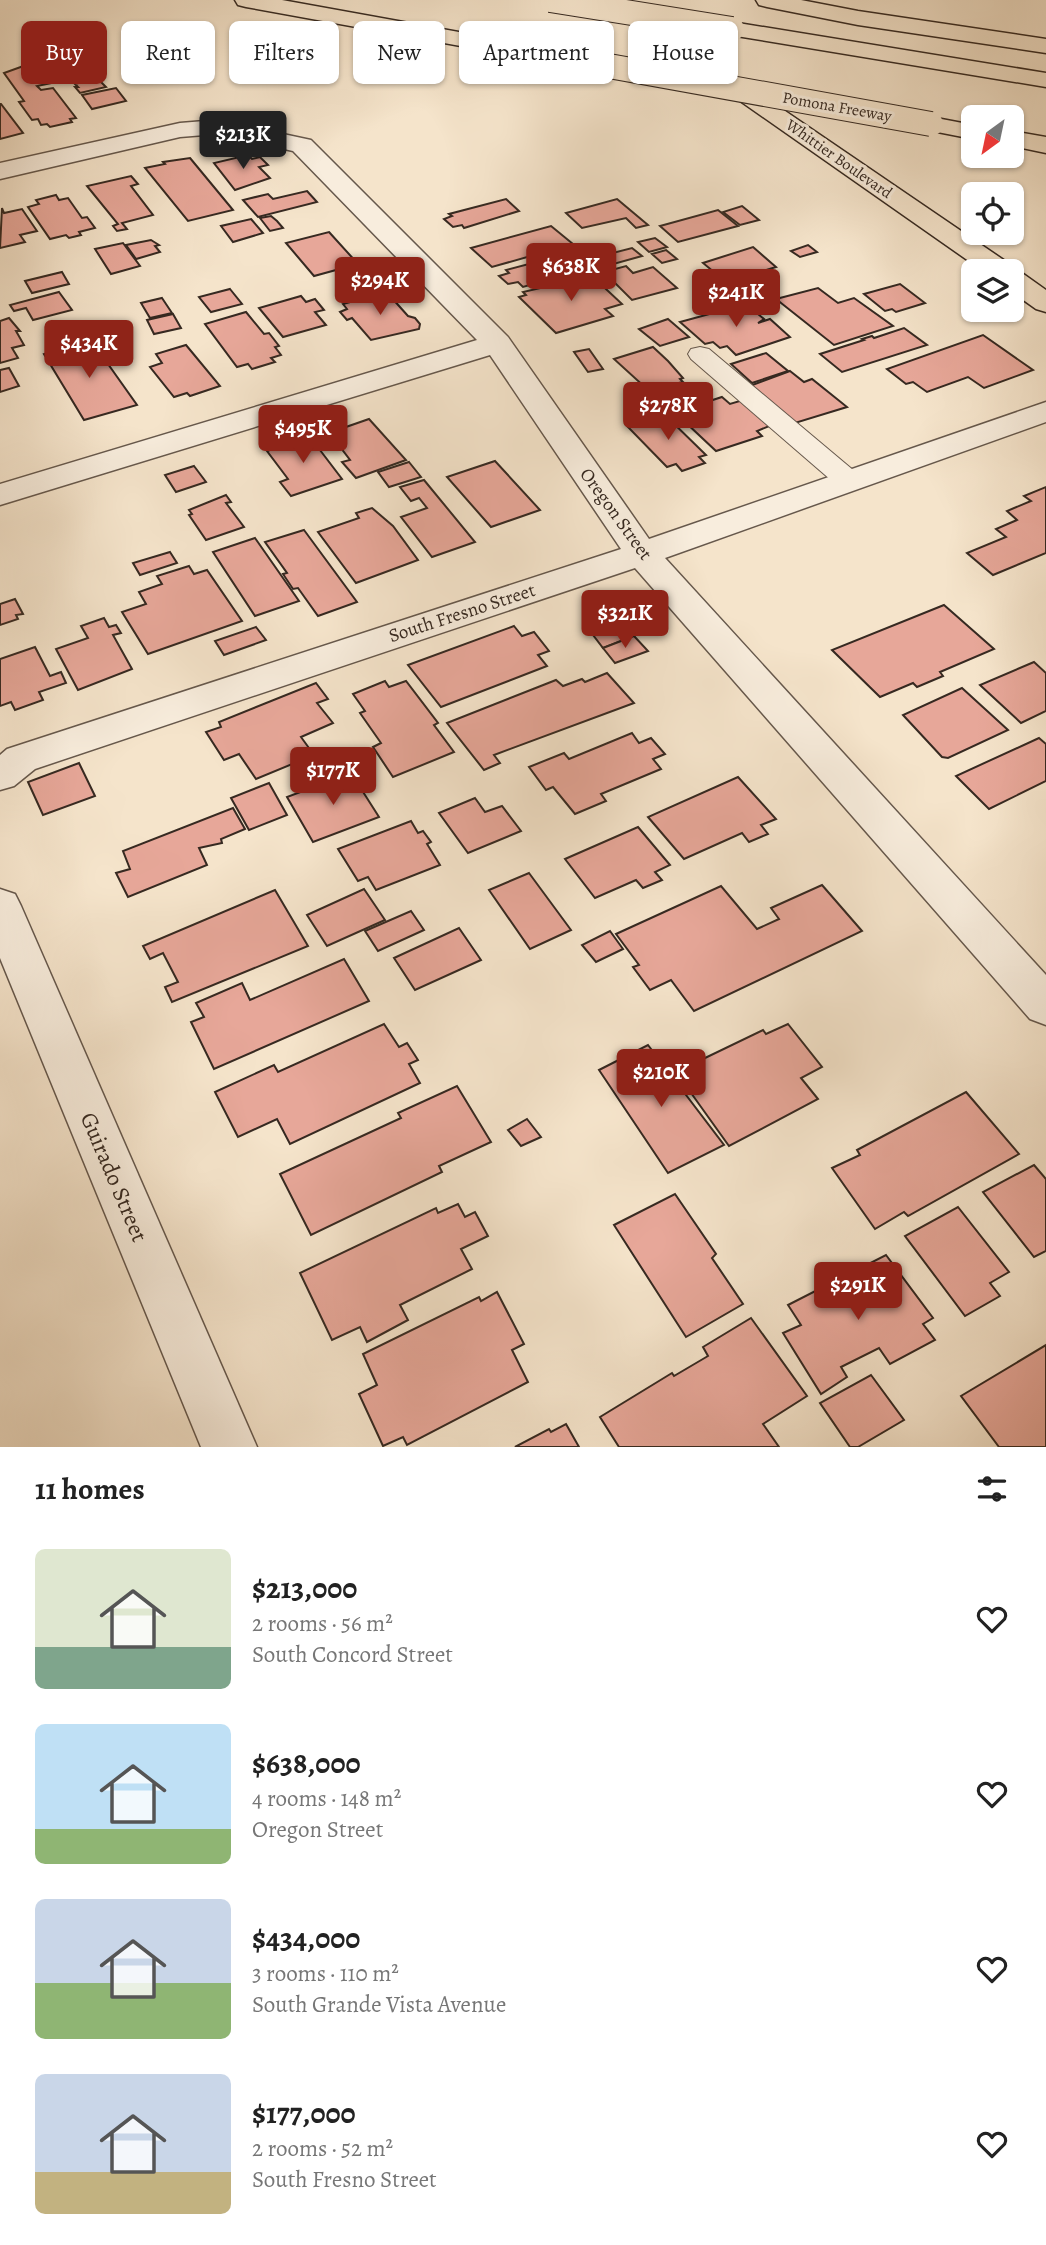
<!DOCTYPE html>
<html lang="en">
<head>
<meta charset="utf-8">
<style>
	body { margin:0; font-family:Alegreya,serif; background:#f2f2f2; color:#222; height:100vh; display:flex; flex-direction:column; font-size:26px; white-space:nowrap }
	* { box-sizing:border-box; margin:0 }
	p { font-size:23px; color:#767676 }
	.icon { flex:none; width:38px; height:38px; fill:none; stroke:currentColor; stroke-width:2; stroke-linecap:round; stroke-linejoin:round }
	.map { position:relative; height:1447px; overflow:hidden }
	.drawer { display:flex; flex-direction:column; background:#fff; flex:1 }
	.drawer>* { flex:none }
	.banner { position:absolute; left:21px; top:21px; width:1004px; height:63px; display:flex; gap:14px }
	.needle { width:46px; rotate:213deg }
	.buttons { position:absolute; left:961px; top:105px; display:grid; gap:14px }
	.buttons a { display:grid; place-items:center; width:63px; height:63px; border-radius:10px; background:#fff; box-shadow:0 2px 5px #0004; font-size:35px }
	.price { position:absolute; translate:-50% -60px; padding:0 16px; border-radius:7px; background:#8f2418; color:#fff; font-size:23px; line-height:46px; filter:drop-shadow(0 2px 4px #0008) }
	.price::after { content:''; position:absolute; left:50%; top:42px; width:21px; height:16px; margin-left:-10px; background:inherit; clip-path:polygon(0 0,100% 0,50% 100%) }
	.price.current { background:#222; color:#fff }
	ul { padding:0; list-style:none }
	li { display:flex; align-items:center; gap:21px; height:175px; padding:0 35px }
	li span { display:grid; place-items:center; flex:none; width:196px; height:140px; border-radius:10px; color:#555 }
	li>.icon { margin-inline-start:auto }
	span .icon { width:84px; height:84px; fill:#fffc; stroke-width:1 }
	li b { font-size:30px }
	h2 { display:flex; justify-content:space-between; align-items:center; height:84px; padding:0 35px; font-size:30px }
	.tag { padding:0 24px; border-radius:10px; background:#fff; box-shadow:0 2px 5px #0004; font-size:24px; line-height:63px }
	.tag.current { background:#8f2418; color:#fff }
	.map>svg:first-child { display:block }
	.building { fill:#e7a799; stroke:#362921; stroke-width:2 }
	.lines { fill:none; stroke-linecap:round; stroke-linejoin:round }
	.service-casing { stroke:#66584c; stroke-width:2 }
	.minor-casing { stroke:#66584c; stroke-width:3 }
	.primary-casing { stroke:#362921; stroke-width:3 }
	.motorway-casing { stroke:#362921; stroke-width:3 }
	.service { fill:#f8eddd; fill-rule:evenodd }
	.minor { fill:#f8eddd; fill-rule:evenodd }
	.primary { fill:#f5e4cb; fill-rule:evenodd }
	.motorway { fill:#f5e4cb; fill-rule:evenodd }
	.motorway-bridge-casing { stroke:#362921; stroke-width:26; stroke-linecap:butt }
	.motorway-bridge { stroke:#f5e4cb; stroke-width:24 }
	.labels { text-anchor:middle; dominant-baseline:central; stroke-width:6; stroke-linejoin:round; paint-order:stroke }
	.far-street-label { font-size:16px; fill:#362921; stroke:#f8eddd }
	.street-label { font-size:19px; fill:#362921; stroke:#f8eddd }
	.near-street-label { font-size:23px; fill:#362921; stroke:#f8eddd }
</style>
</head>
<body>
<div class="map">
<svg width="1046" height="1447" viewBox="0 0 1046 1447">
	<rect width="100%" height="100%" fill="#f5e4cb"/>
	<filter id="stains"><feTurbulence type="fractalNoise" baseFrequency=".00286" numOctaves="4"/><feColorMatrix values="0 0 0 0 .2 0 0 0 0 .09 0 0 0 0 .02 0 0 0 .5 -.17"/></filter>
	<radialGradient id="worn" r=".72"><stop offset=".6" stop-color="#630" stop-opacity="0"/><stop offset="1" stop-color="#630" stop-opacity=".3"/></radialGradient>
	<!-- building -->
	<g class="building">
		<path d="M29 64 31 67 35 66 42 76 50 74 56 82 37 86 41 90 53 88 76 118 70 119 72 122 50 127 47 124 41 125 38 119 32 120 19 102 24 101 4 73Z"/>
		<path d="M86 81 89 83 100 81 106 87 80 93 75 87H78L75 84Z"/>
		<path d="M116 88 126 101 92 109 82 95Z"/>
		<path d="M0 104H1L23 133 0 139Z"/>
		<path d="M248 155 252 159 260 157 268 165 259 167 270 178 235 190 214 163Z"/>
		<path d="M190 158 233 210 188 221 145 168 165 164 163 162Z"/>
		<path d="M131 176 138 184 131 186 153 215 122 223 127 229 117 231 113 226 118 224 87 186Z"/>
		<path d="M307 191 317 202 258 217 243 200 268 194 273 199Z"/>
		<path d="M56 195 59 200 68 198 82 218 87 217 95 228 79 232 81 235 69 238 66 235 50 239 28 207 39 204 36 200Z"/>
		<path d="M506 199 519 211 464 228 462 225 453 227 444 219 452 216 449 214Z"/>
		<path d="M617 199 648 225 636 228 626 218 582 228 566 213Z"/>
		<path d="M742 206 759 220 740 225 723 212Z"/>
		<path d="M2 208 4 213 22 209 37 231 20 235 25 242 0 248Z"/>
		<path d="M718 210 738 226 678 242 660 226Z"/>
		<path d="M271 216 277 221 283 228 270 231 260 218Z"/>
		<path d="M251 219 263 233 233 242 221 226Z"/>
		<path d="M551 226 573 244 492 267 471 248Z"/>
		<path d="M329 232 358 264 314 276 286 243Z"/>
		<path d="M655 238 667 247 649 252 638 242Z"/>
		<path d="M151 240 159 245 155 246 160 252 136 259 126 245Z"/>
		<path d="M123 243 140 266 111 274 95 249Z"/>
		<path d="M808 245 817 252 800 257 791 251Z"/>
		<path d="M753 247 776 267 726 282 703 263Z"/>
		<path d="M632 248 642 256 610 265 601 256Z"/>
		<path d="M582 250 596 262 577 269 579 271 523 287 518 282 508 284 499 276 509 273 506 270Z"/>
		<path d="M666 250 677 259 662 263 652 254Z"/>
		<path d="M626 266 633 273 653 267 677 288 632 300 604 272Z"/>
		<path d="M62 272 69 284 32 293 25 281Z"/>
		<path d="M592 276 622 304 605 309 613 316 556 333 519 297 526 295 523 292Z"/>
		<path d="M900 284 925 303 896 312 892 309 885 311 864 294Z"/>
		<path d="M818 288 838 303 854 298 893 326 834 345 776 299Z"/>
		<path d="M230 289 242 304 211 312 199 297Z"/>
		<path d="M736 291 748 300 724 308 712 298Z"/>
		<path d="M59 292 72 310 33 320 26 308 14 311 10 305Z"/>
		<path d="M379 294 384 299 391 297 408 316 415 318 420 324 419 329 371 340 352 318 347 320 340 312 347 309 343 304Z"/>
		<path d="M301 296 306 302 315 299 324 310 315 312 326 325 283 337 259 308Z"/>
		<path d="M162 298 172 313 150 318 141 303Z"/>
		<path d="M746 304 764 319 758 323 770 319 790 337 736 355 727 346 720 348 713 342 705 344 680 322Z"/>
		<path d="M246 312 264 334 269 333 279 346 275 347 281 355 271 358 275 362 252 369 248 364 237 367 205 324Z"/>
		<path d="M173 314 181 328 154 334 147 320Z"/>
		<path d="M9 318 20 331H16L24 345 12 348 18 358 0 363V321Z"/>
		<path d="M668 319 689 337 660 346 639 329Z"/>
		<path d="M904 328 927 345 842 372 820 354 864 340 862 339 872 336 874 338Z"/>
		<path d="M983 335 1033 370 984 388 968 377 927 392 913 382 906 384 887 369Z"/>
		<path d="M91 340 137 405 84 420 44 354Z"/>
		<path d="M186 345 220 386 190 396 187 393 174 397 150 367 162 363 156 354Z"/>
		<path d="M653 347 668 361 683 378 680 379 683 382 648 390 614 359Z"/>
		<path d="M589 349 603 369 588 372 574 352Z"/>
		<path d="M766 353 788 371 752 383 731 364Z"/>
		<path d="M9 368 19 386 0 392V370Z"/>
		<path d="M790 371 804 382 812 379 847 407 795 423 747 387Z"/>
		<path d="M722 397 730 404 743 400 772 425 757 431 762 436 716 451 683 420 688 418 683 413 693 410 691 407Z"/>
		<path d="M663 413 706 455 699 457 705 463 682 471 676 464 667 467 626 425Z"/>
		<path d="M369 419 406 460 356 478 342 462 350 460 325 427 338 423 343 428Z"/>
		<path d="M307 433 342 479 291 496 280 482 288 479 267 451 295 442 291 437Z"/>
		<path d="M495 461 540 510 491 527 447 477Z"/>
		<path d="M409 462 421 477 389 487 378 472Z"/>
		<path d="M194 466 206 482 176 492 165 475Z"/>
		<path d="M424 480 475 542 432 557 401 517 427 508 419 498 411 501 400 487Z"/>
		<path d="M1046 487V553L993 575 967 553 1006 537 996 529 1017 520 1007 511 1031 501 1024 496Z"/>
		<path d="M226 495 231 502 226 503 244 527 206 540 189 515 192 514 189 510Z"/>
		<path d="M372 508 393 526 418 560 356 583 318 532 359 518 356 513Z"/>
		<path d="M304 530 357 602 318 616 298 588 293 589 283 574 287 573 265 542Z"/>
		<path d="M255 538 299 601 255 616 213 552Z"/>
		<path d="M170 552 177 563 140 575 133 563Z"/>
		<path d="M189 566 194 574 207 570 242 621 148 654 122 612 146 604 139 592 162 584 157 576Z"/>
		<path d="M15 599 23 614 16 615 18 619 0 625V604Z"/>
		<path d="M944 605 994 649 940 672 943 676 917 687 913 683 880 697 832 650Z"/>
		<path d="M104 618 109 627 116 625 121 633 113 635 132 669 78 690 56 649 88 638 81 626Z"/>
		<path d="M620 621 634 636 603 648 590 631Z"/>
		<path d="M514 626 522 636 534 632 549 651 538 655 547 666 441 707 408 665Z"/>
		<path d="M256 627 266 640 224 655 215 641Z"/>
		<path d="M634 636 648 651 615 663 603 648Z"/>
		<path d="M35 647 50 676 61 672 66 683 39 692 43 700 15 710 11 702 0 706V659Z"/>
		<path d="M1034 662 1046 673V711L1021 723 980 685Z"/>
		<path d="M607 673 634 703 494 755 500 763 484 770 447 723 556 680 563 686 582 679 585 682Z"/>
		<path d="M385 681 389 687 406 681 438 723 434 725 454 752 393 777 373 747 381 743 360 713 365 711 353 694Z"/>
		<path d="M316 683 328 699 317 703 333 723 301 737 314 755 256 779 239 754 224 760 206 732 221 727 219 722Z"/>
		<path d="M962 688 1008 730 948 758 942 757 903 715Z"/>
		<path d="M632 733 639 743 651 738 665 754 653 759 661 769 601 794 606 801 575 814 553 787 546 790 529 767 564 753 569 759Z"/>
		<path d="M1039 738 1046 744V781L989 809 956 776Z"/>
		<path d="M79 763 95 796 43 815 28 782Z"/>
		<path d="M351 773 379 817 313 842 287 797Z"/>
		<path d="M738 777 776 819 761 825 768 834 749 842 742 833 684 859 648 817Z"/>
		<path d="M269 783 287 815 249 830 231 798Z"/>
		<path d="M475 798 485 812 502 806 521 831 468 853 439 813Z"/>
		<path d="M233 808 245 829 221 839 222 843 199 848 207 865 128 897 116 873 130 869 123 851Z"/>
		<path d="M411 821 418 833 423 831 431 842 427 844 440 865 376 890 368 877 358 881 338 849Z"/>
		<path d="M638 827 670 865 655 872 662 880 643 888 636 880 595 898 565 859Z"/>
		<path d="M529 873 571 930 530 949 489 890Z"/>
		<path d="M822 885 862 931 694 1011 671 980 650 990 633 967 639 965 616 934 721 886 757 929 779 919 771 908Z"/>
		<path d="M364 889 385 920 327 946 307 915Z"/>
		<path d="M275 890 308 946 172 1002 165 987 178 982 163 953 150 959 143 946Z"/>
		<path d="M411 911 424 930 378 951 365 931Z"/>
		<path d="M459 928 481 960 415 990 394 958Z"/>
		<path d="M610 931 623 949 596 962 582 945Z"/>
		<path d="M344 959 369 1001 214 1069 191 1022 204 1017 196 1003 242 983 250 1000Z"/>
		<path d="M384 1024 399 1047 407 1043 418 1060 409 1064 420 1083 290 1144 277 1119 238 1137 215 1092 274 1065 278 1072Z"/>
		<path d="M788 1024 822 1067 801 1078 818 1099 729 1146 676 1072 763 1030 766 1034Z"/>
		<path d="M648 1045 724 1145 668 1173 599 1070Z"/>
		<path d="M457 1086 491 1142 439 1166 442 1172 311 1235 280 1174 401 1118 398 1113Z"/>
		<path d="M966 1092 1019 1154 908 1216 904 1212 875 1229 832 1168 860 1155 857 1150Z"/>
		<path d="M527 1119 541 1137 521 1146 508 1130Z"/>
		<path d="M1034 1165 1046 1179V1251L1034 1257 983 1192Z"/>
		<path d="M675 1194 716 1254 712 1258 743 1304 686 1337 614 1225Z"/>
		<path d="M458 1204 465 1217 475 1212 488 1236 461 1249 472 1269 400 1305 408 1320 367 1342 360 1327 332 1340 300 1273 436 1208 438 1213Z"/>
		<path d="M958 1207 1009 1272 990 1283 1000 1296 965 1316 905 1236Z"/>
		<path d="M886 1255 933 1318 923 1324 935 1340 890 1364 879 1348 841 1367 847 1377 821 1394 783 1333 801 1325 788 1305Z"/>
		<path d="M497 1292 524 1344 512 1350 528 1382 407 1445 403 1437 383 1446 359 1394 377 1385 363 1354 479 1297 481 1301Z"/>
		<path d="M751 1318 807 1396 763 1424 779 1447H619L600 1417 672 1373 674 1376 708 1356 703 1347Z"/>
		<path d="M1046 1345V1447H999L961 1396Z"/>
		<path d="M871 1375 904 1420 858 1447H850L820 1403Z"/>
		<path d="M566 1424 579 1447H515L549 1429 551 1432Z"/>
	</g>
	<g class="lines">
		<!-- service casing -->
		<g class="service-casing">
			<path id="service" d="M700 347 709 349 859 475 862 481 859 487 849 489 839 487 691 359 688 354 691 349Z"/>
		</g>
		<!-- minor casing -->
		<g class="minor-casing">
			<g id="minor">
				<path d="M217 120 311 140 508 337 649 539 1046 402V422L665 558 1046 975V1025L1030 1019 635 568 35 769 14 786 0 790V755L7 749 621 549 490 355 0 505V484L477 340 293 151 217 134 180 137 0 179V163L180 123Z"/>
				<path d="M0 889 15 894 21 906 257 1447H201L0 958Z"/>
			</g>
		</g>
		<!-- primary casing -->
		<g class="primary-casing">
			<path id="primary" d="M596 0H622L1011 265 1015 271 1022 273 1046 290V312L1036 309 1012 292V271H983Z"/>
		</g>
		<!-- motorway casing -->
		<g class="motorway-casing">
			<g id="motorway">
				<path d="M235 0H282L559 50 567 52 571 57 567 62 559 64 246 7 238 5Z"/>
				<path d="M756 0H801L858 11 1046 39V53L858 25 767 7 759 5Z"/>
				<path d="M732 22 1046 73V87L724 34 721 29 724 24Z"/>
				<path d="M931 117 973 125V139L922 129 919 124 922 119Z"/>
				<path d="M1012 131 1046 137V153L1012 146Z"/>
			</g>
		</g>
		<!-- service -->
		<use href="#service" class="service"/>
		<!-- minor -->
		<use href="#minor" class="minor"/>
		<!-- primary -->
		<use href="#primary" class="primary"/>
		<!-- motorway -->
		<use href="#motorway" class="motorway"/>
		<!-- motorway-bridge casing -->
		<g class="motorway-bridge-casing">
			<g id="motorway-bridge">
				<path d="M550 0 732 29"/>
				<path d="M559 57 931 124"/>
			</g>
		</g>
		<!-- motorway-bridge -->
		<use href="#motorway-bridge" class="motorway-bridge"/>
	</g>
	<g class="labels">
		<!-- far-street labels -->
		<g class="far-street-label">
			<text transform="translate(837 107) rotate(10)">Pomona Freeway</text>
			<text transform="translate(839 159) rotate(35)">Whittier Boulevard</text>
		</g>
		<!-- street labels -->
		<g class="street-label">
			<text transform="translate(616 514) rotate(54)">Oregon Street</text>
			<text transform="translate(462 613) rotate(-18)">South Fresno Street</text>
		</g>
		<!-- near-street labels -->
		<g class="near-street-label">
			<text transform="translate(114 1177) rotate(67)">Guirado Street</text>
		</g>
	</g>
	<rect width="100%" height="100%" filter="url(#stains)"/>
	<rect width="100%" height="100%" fill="url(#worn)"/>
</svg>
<div class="buttons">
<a><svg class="needle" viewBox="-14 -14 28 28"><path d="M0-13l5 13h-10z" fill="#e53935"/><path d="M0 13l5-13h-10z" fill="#767676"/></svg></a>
<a><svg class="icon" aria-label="locate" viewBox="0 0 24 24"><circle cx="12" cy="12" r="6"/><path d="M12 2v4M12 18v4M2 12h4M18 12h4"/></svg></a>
<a><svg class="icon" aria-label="layers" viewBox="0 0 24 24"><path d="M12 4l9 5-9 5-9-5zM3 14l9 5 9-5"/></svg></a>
</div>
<b class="price current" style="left:243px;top:171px">$213K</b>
<b class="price" style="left:571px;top:303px">$638K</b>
<b class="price" style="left:380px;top:317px">$294K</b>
<b class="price" style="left:736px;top:329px">$241K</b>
<b class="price" style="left:89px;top:380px">$434K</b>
<b class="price" style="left:668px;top:442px">$278K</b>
<b class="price" style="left:303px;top:465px">$495K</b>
<b class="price" style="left:625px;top:650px">$321K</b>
<b class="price" style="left:333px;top:807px">$177K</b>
<b class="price" style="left:661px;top:1109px">$210K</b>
<b class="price" style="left:858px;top:1322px">$291K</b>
<div class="banner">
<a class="tag current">Buy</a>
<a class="tag">Rent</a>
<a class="tag">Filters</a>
<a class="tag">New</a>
<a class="tag">Apartment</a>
<a class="tag">House</a>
</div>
</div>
<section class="drawer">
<h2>11 homes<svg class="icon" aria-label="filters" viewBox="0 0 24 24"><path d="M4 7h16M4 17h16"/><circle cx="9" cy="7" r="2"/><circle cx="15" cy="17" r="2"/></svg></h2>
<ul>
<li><span style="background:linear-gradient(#dfe7d0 70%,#7fa58c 0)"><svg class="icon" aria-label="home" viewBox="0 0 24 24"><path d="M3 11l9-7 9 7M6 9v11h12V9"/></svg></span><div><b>$213,000</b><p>2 rooms · 56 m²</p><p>South Concord Street</p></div><svg class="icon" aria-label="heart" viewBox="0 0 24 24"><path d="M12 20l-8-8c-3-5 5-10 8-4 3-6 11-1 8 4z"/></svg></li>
<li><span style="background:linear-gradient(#bfe0f5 75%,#8fb573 0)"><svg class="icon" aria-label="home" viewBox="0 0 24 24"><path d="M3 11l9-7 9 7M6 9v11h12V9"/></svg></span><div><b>$638,000</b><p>4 rooms · 148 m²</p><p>Oregon Street</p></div><svg class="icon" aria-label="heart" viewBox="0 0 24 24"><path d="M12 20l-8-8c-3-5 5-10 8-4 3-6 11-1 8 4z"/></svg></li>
<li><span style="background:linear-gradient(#c9d6e8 60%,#8fb573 0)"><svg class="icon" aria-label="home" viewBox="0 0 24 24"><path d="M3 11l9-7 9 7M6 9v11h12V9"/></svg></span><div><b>$434,000</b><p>3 rooms · 110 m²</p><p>South Grande Vista Avenue</p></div><svg class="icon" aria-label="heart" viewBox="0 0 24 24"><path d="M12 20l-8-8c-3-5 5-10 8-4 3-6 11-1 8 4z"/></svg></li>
<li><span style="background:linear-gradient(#c9d6e8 70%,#c2b280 0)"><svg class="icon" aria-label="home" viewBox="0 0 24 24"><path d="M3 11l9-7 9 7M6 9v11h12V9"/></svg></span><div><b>$177,000</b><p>2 rooms · 52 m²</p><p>South Fresno Street</p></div><svg class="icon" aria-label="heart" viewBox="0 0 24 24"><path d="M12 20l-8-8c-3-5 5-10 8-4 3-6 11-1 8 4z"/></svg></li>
</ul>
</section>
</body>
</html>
